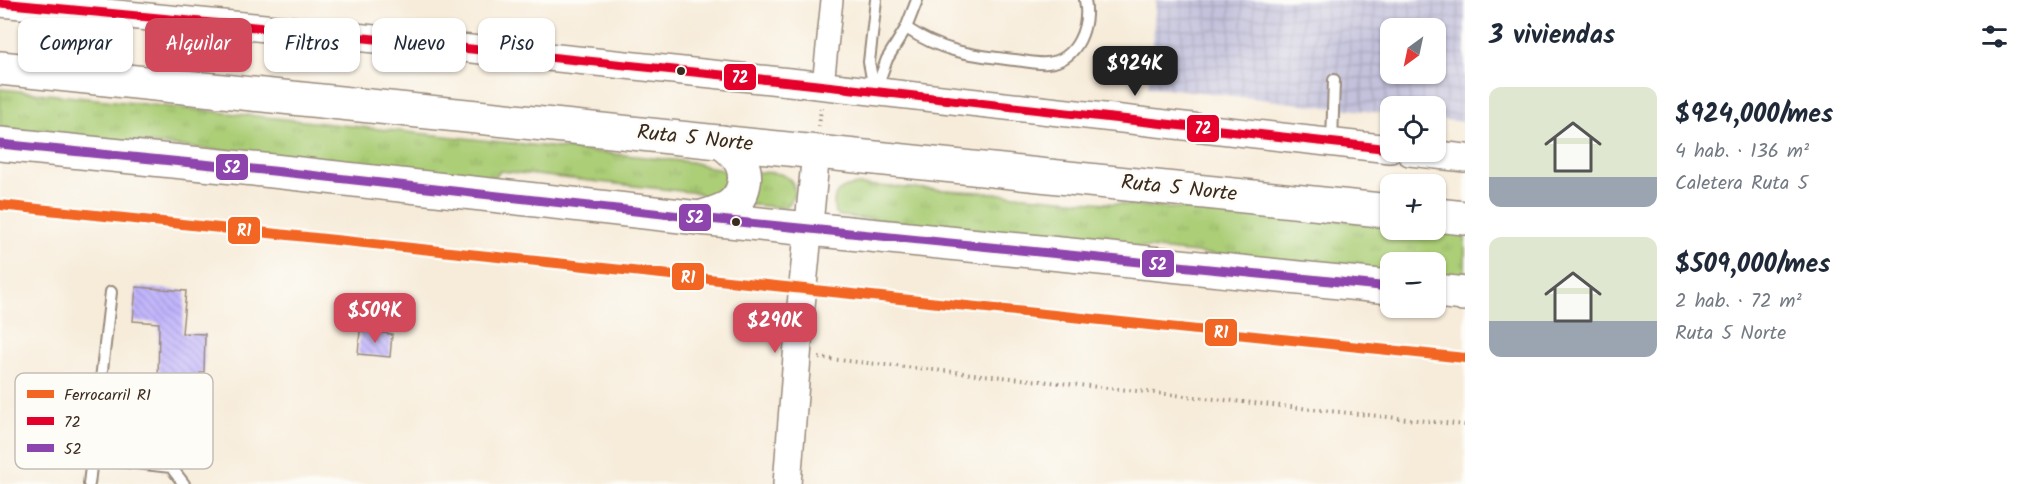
<!DOCTYPE html>
<html lang="es">
<head>
<meta charset="utf-8">
<style>
	body { margin:0; font-family:Kalam,sans-serif; background:#f6f6f7; color:#1f2937; height:100vh; display:flex; flex-direction:column; font-size:22px; white-space:nowrap }
	* { box-sizing:border-box; margin:0 }
	p { font-size:20px; color:#747a83 }
	.icon { flex:none; width:33px; height:33px; fill:none; stroke:currentColor; stroke-width:2; stroke-linecap:round; stroke-linejoin:round }
	.map { position:relative; flex:1; overflow:hidden }
	.side { display:flex; flex-direction:column; background:#fff; width:570px }
	.side>* { flex:none }
	.top-card { position:absolute; left:18px; top:18px; width:570px; height:54px; display:flex; gap:12px }
	.needle { width:39px; rotate:213deg }
	.buttons { position:absolute; left:1380px; top:18px; display:grid; gap:12px }
	.buttons a { display:grid; place-items:center; width:66px; height:66px; border-radius:12px; background:#fff; box-shadow:0 2px 4px #0004; font-size:30px }
	.price { position:absolute; translate:-50% -51px; padding:0 14px; border-radius:12px; background:#d1495b; color:#fff; font-size:20px; line-height:39px; filter:drop-shadow(0 2px 3px #0008) }
	.price::after { content:''; position:absolute; left:50%; top:36px; width:18px; height:14px; margin-left:-9px; background:inherit; clip-path:polygon(0 0,100% 0,50% 100%) }
	.price.current { background:#222; color:#fff }
	ul { padding:0; list-style:none }
	li { display:flex; align-items:center; gap:18px; height:150px; padding:0 24px }
	li span { display:grid; place-items:center; flex:none; width:168px; height:120px; border-radius:12px; color:#555 }
	li>.icon { margin-inline-start:auto }
	span .icon { width:72px; height:72px; fill:#fffc; stroke-width:1 }
	li b { font-size:26px }
	h2 { display:flex; justify-content:space-between; align-items:center; height:72px; padding:0 24px; font-size:26px }
	.chip { padding:0 21px; border-radius:12px; background:#fff; box-shadow:0 2px 4px #0004; font-size:21px; line-height:54px }
	.chip.current { background:#d1495b; color:#fff }
	main { display:flex; flex:1; min-height:0 }
	.map>svg:first-child { display:block }
	.industrial { fill:url(#industrial-grid); fill-rule:evenodd }
	.grass { fill:url(#grass-tufts); stroke:#747c4a; stroke-width:1.5 }
	.building { fill:url(#building-back-hatch) }
	.lines { fill:none; stroke-linecap:round; stroke-linejoin:round }
	.service-casing { stroke:#998b7c; stroke-width:14 }
	.minor-casing { stroke:#998b7c; stroke-width:24 }
	.tertiary-casing { stroke:#998b7c; stroke-width:30 }
	.trunk-casing { stroke:#998b7c; stroke-width:36 }
	.path { stroke:#998b7c; stroke-width:4; stroke-dasharray:1.5 4.5; stroke-linecap:butt }
	.service { stroke:#fff; stroke-width:10 }
	.minor { stroke:#fff; stroke-width:21 }
	.tertiary { stroke:#fff; stroke-width:27 }
	.trunk { stroke:#fff; stroke-width:33 }
	.bus-1-casing { stroke:#fdfcf7; stroke-width:14 }
	.bus-2-casing { stroke:#fdfcf7; stroke-width:14 }
	.bus-1 { stroke:#e4002b; stroke-width:9 }
	.bus-2 { stroke:#8e44ad; stroke-width:9 }
	.rail-1-casing { stroke:#fdfcf7; stroke-width:15 }
	.rail-1 { stroke:#f26522; stroke-width:10 }
	.bus-dot { fill:#3b2a1e; stroke:#fdfcf7; stroke-width:2 }
	.labels { text-anchor:middle; dominant-baseline:central; stroke-width:5; stroke-linejoin:round; paint-order:stroke }
	.street-label { font-size:21px; fill:#3b2a1e; stroke:#fdfcf7 }
	.key { fill:#fdfcf7; stroke:#c3bdb6; stroke-width:1.5 }
	.key-label { font-size:16px; fill:#3b2a1e }
	.line-badge { stroke:#fdfcf7; stroke-width:2 }
	.badge-label { font-size:16px; text-anchor:middle; font-weight:bold; fill:#fff }
</style>
</head>
<body>
<main>
<div class="map">
<svg width="1465" height="484" viewBox="0 0 1465 484">
	<defs>
		<pattern id="industrial-grid" width="8" height="8" patternUnits="userSpaceOnUse" patternTransform="scale(1.5)"><rect width="8" height="8" fill="#c3c1db"/><path d="M0 4h8M4 0v8" fill="none" stroke="#a8a6bc"/></pattern>
		<pattern id="grass-tufts" width="24" height="20" patternUnits="userSpaceOnUse" patternTransform="scale(1.5)"><rect width="24" height="20" fill="#acce77"/><path d="M3 7l-1-3M5 7V3M7 7l1-3M15 17l-1-3M17 17v-4M19 17l1-3" fill="none" stroke="#95b166"/></pattern>
		<pattern id="building-back-hatch" width="6" height="6" patternUnits="userSpaceOnUse" patternTransform="scale(1.5)"><rect width="6" height="6" fill="#c0b3fd"/><path d="M-1 5l2 2M0 0l6 6M5-1l2 2" fill="none" stroke="#9d92cc"/></pattern>
	</defs>
	<rect width="100%" height="100%" fill="#fdfcf7"/>
	<filter id="ink" filterUnits="userSpaceOnUse"><feTurbulence type="fractalNoise" baseFrequency=".0167" numOctaves="2"/><feDisplacementMap in="SourceGraphic" scale="12" xChannelSelector="R" yChannelSelector="G"/><feConvolveMatrix kernelMatrix="1 2 1 2 8 2 1 2 1" color-interpolation-filters="sRGB"/></filter>
	<filter id="wash" filterUnits="userSpaceOnUse"><feTurbulence type="fractalNoise" baseFrequency=".008" numOctaves="4" result="noise"/><feDisplacementMap in="SourceGraphic" scale="24" xChannelSelector="R" yChannelSelector="G"/><feGaussianBlur stdDeviation="1.35" result="paint"/><feColorMatrix in="noise" values="0 0 0 0 0 0 0 0 0 0 0 0 0 0 0 0 0 1.4 0 .05"/><feComposite in="paint" operator="in"/></filter>
	<g filter="url(#wash)">
		<rect width="100%" height="100%" fill="#f7ecda"/>
		<!-- industrial -->
		<path class="industrial" d="M1156 0H1465V122L1436 119V106H1390V114L1148 86ZM1390 28H1436V74H1390Z"/>
		<!-- grass -->
		<g class="grass">
			<path d="M0 89 691 162 725 171 728 174 729 187 718 195 705 198 699 193 500 171 496 177 0 129Z"/>
			<path d="M755 172C763 172 772 172 780 174 798 180 798 197 785 208L746 204Z"/>
			<path d="M859 185 979 192 1164 208 1226 210 1390 225V230H1435L1465 233V282L1436 278V262H1390V273L840 216 835 213C831 191 840 187 859 185Z"/>
		</g>
		<g id="blocks">
			<!-- building -->
			<g class="building">
				<path d="M136 287 186 291 182 333 205 334 204 373H200L197 426 127 421 129 382 158 385 159 323 133 321Z"/>
				<path d="M360 331 392 334 390 357 358 354Z"/>
			</g>
		</g>
	</g>
	<g filter="url(#ink)">
		<use href="#blocks" fill-opacity="0" stroke="#998b7c" stroke-width="1.5"/>
		<g class="lines">
			<!-- service casing -->
			<g class="service-casing">
				<g id="service">
					<path d="M906 28C944 53 972 55 1015 60 1025 61 1037 64 1047 63 1078 61 1090 25 1085 0"/>
					<path d="M874 89 869 62 876 0"/>
					<path d="M875 92 887 59 906 28 917 0"/>
					<path d="M1332 142 1334 80"/>
					<path d="M92 458 111 292"/>
					<path d="M89 484 92 458 171 467 184 484"/>
				</g>
			</g>
			<!-- minor casing -->
			<g class="minor-casing">
				<path id="minor" d="M823 85 832 0"/>
			</g>
			<!-- tertiary casing -->
			<g class="tertiary-casing">
				<g id="tertiary">
					<path d="M0 3 297 31 799 83 1390 149"/>
					<path d="M1410 152 1465 158"/>
					<path d="M787 484 801 306 816 152"/>
				</g>
			</g>
			<!-- trunk casing -->
			<g class="trunk-casing">
				<g id="trunk">
					<path d="M0 68 1390 211"/>
					<path d="M0 144 273 171 699 218 1390 287"/>
					<path d="M1436 215 1465 218"/>
					<path d="M699 218C709 215 721 212 730 206 745 195 749 174 739 159 735 152 728 147 722 142"/>
					<path d="M1436 291 1465 294"/>
				</g>
			</g>
			<!-- path -->
			<g class="path">
				<path d="M819 127 821 108"/>
				<path d="M819 358 1465 425"/>
			</g>
			<!-- service -->
			<use href="#service" class="service"/>
			<!-- minor -->
			<use href="#minor" class="minor"/>
			<!-- tertiary -->
			<use href="#tertiary" class="tertiary"/>
			<!-- trunk -->
			<use href="#trunk" class="trunk"/>
			<!-- bus-1 casing -->
			<g class="bus-1-casing">
				<path id="bus-1" d="M0 3 297 31 799 83 1390 149"/>
			</g>
			<!-- bus-2 casing -->
			<g class="bus-2-casing">
				<path id="bus-2" d="M0 144 273 171 699 218 1390 287"/>
			</g>
			<!-- bus-1 -->
			<use href="#bus-1" class="bus-1"/>
			<!-- bus-2 -->
			<use href="#bus-2" class="bus-2"/>
			<!-- rail-1 casing -->
			<g class="rail-1-casing">
				<path id="rail-1" d="M0 205 1465 358"/>
			</g>
			<!-- rail-1 -->
			<use href="#rail-1" class="rail-1"/>
		</g>
	</g>
	<!-- markers -->
	<g class="bus-dot">
		<circle cx="681" cy="71" r="5"/>
		<circle cx="736" cy="222" r="5"/>
	</g>
	<g class="labels">
		<!-- street labels -->
		<g class="street-label">
			<text transform="translate(695 139) rotate(6)">Ruta 5 Norte</text>
			<text transform="translate(1179 189) rotate(6)">Ruta 5 Norte</text>
		</g>
	</g>
	<!-- legend -->
	<rect x="15" y="373" width="198" height="96" rx="9" class="key"/>
	<rect x="27" y="390" width="27" height="8" fill="#f26522"/>
	<rect x="27" y="417" width="27" height="8" fill="#e4002b"/>
	<rect x="27" y="444" width="27" height="8" fill="#8e44ad"/>
	<g class="key-label">
		<text x="64" y="400">Ferrocarril R1</text>
		<text x="64" y="427">72</text>
		<text x="64" y="454">52</text>
	</g>
	<g class="line-badge">
		<rect x="723" y="63" width="34" height="28" rx="6" fill="#e4002b"/>
		<rect x="1186" y="114" width="34" height="29" rx="6" fill="#e4002b"/>
		<rect x="215" y="153" width="34" height="28" rx="6" fill="#8e44ad"/>
		<rect x="678" y="203" width="34" height="29" rx="6" fill="#8e44ad"/>
		<rect x="227" y="216" width="34" height="29" rx="6" fill="#f26522"/>
		<rect x="1141" y="249" width="34" height="29" rx="6" fill="#8e44ad"/>
		<rect x="671" y="262" width="34" height="29" rx="6" fill="#f26522"/>
		<rect x="1204" y="318" width="34" height="29" rx="6" fill="#f26522"/>
	</g>
	<g class="badge-label">
		<text x="740" y="83">72</text>
		<text x="1203" y="134">72</text>
		<text x="232" y="173">52</text>
		<text x="695" y="223">52</text>
		<text x="244" y="236">R1</text>
		<text x="1158" y="270">52</text>
		<text x="688" y="283">R1</text>
		<text x="1221" y="338">R1</text>
	</g>
</svg>
<div class="buttons">
<a><svg class="needle" viewBox="-14 -14 28 28"><path d="M0-13l5 13h-10z" fill="#e53935"/><path d="M0 13l5-13h-10z" fill="#747a83"/></svg></a>
<a><svg class="icon" aria-label="locate" viewBox="0 0 24 24"><circle cx="12" cy="12" r="6"/><path d="M12 2v4M12 18v4M2 12h4M18 12h4"/></svg></a>
<a>+</a>
<a>−</a>
</div>
<b class="price current" style="left:1135px;top:97px">$924K</b>
<b class="price" style="left:375px;top:344px">$509K</b>
<b class="price" style="left:775px;top:354px">$290K</b>
<div class="top-card">
<a class="chip">Comprar</a>
<a class="chip current">Alquilar</a>
<a class="chip">Filtros</a>
<a class="chip">Nuevo</a>
<a class="chip">Piso</a>
</div>
</div>
<section class="side">
<h2>3 viviendas<svg class="icon" aria-label="filters" viewBox="0 0 24 24"><path d="M4 7h16M4 17h16"/><circle cx="9" cy="7" r="2"/><circle cx="15" cy="17" r="2"/></svg></h2>
<ul>
<li><span style="background:linear-gradient(#dfe7d0 75%,#9aa5b1 0)"><svg class="icon" aria-label="home" viewBox="0 0 24 24"><path d="M3 11l9-7 9 7M6 9v11h12V9"/></svg></span><div><b>$924,000/mes</b><p>4 hab. · 136 m²</p><p>Caletera Ruta 5</p></div></li>
<li><span style="background:linear-gradient(#dfe7d0 70%,#9aa5b1 0)"><svg class="icon" aria-label="home" viewBox="0 0 24 24"><path d="M3 11l9-7 9 7M6 9v11h12V9"/></svg></span><div><b>$509,000/mes</b><p>2 hab. · 72 m²</p><p>Ruta 5 Norte</p></div></li>
</ul>
</section>
</main>
</body>
</html>
